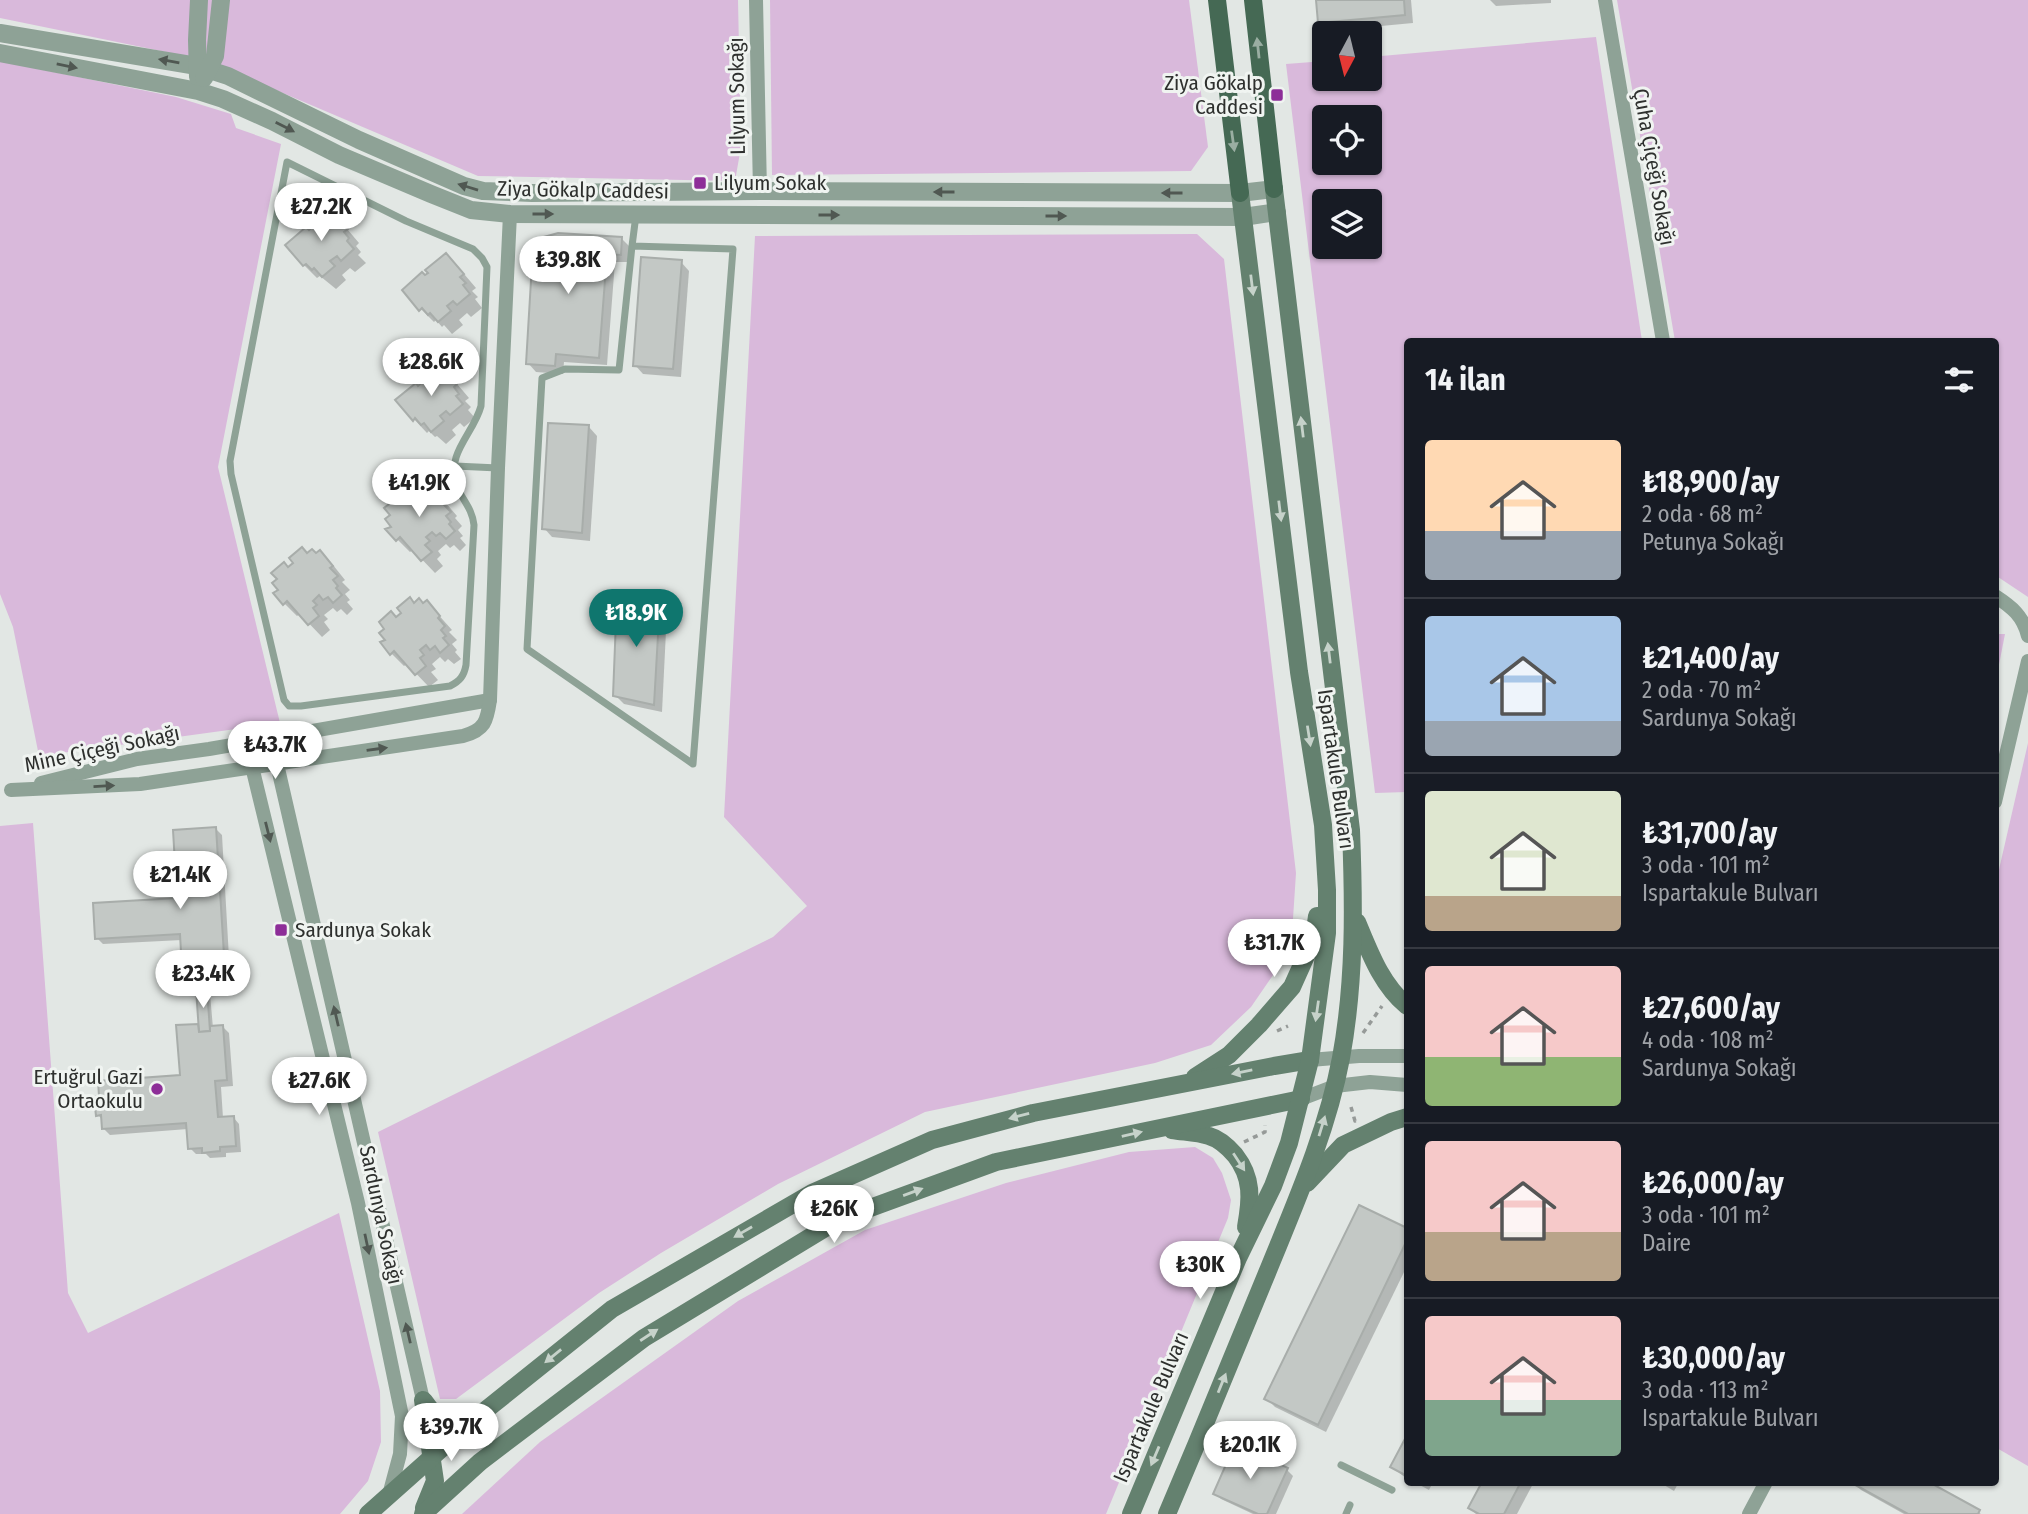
<!DOCTYPE html>
<html lang="tr">
<head>
<meta charset="utf-8">
<style>
	body { margin:0; font-family:"Fira Sans Condensed",sans-serif; background:#242831; color:#f1f3f6; height:100vh; display:flex; flex-direction:column; font-size:26px; white-space:nowrap }
	* { box-sizing:border-box; margin:0 }
	p { font-size:23px; color:#9ea1a6 }
	.icon { flex:none; width:38px; height:38px; fill:none; stroke:currentColor; stroke-width:2; stroke-linecap:round; stroke-linejoin:round }
	.map { position:relative; flex:1; overflow:hidden }
	.drawer { position:absolute; left:1404px; top:338px; width:595px; height:1148px; display:flex; flex-direction:column; background:#171b24; border-radius:7px; box-shadow:0 2px 5px #0004 }
	.drawer>* { flex:none }
	.needle { width:46px; rotate:187deg }
	.fabs { position:absolute; left:1312px; top:21px; display:grid; gap:14px }
	.fabs a { display:grid; place-items:center; width:70px; height:70px; border-radius:7px; background:#171b24; box-shadow:0 2px 5px #0004; font-size:35px }
	.price { position:absolute; translate:-50% -60px; padding:0 16px; border-radius:24px; background:#fff; color:#222; font-size:23px; line-height:46px; filter:drop-shadow(0 2px 4px #0008) }
	.price::after { content:''; position:absolute; left:50%; top:42px; width:21px; height:16px; margin-left:-10px; background:inherit; clip-path:polygon(0 0,100% 0,50% 100%) }
	.price.selected { background:#0f766e; color:#fff }
	ul { padding:0; list-style:none }
	li { display:flex; align-items:center; gap:21px; height:175px; padding:0 21px }
	li+li { border-top:2px solid #363941 }
	li span { display:grid; place-items:center; flex:none; width:196px; height:140px; border-radius:7px; color:#555 }
	li>.icon { margin-inline-start:auto }
	span .icon { width:84px; height:84px; fill:#fffc; stroke-width:1 }
	li b { font-size:30px }
	h2 { display:flex; justify-content:space-between; align-items:center; height:84px; padding:0 21px; font-size:30px }
	.map>svg:first-child { display:block }
	.green { fill:#d9b9db; fill-rule:evenodd }
	.shadow { fill:#0003 }
	.building { fill:#c3c8c5; stroke:#a8adaa; stroke-width:2 }
	.lines { fill:none; stroke-linecap:round; stroke-linejoin:round }
	.path { stroke:#969a98; stroke-width:3.5; stroke-dasharray:5 5; stroke-linecap:butt }
	.service { stroke:#8ea296; stroke-width:7 }
	.minor { stroke:#8ea296; stroke-width:14 }
	.tertiary { stroke:#8ea296; stroke-width:18 }
	.secondary { stroke:#64816f; stroke-width:18 }
	.primary { stroke:#456954; stroke-width:18 }
	.oneway { fill:#9aaea2 }
	.oneway2 { fill:#505852 }
	.oneway3 { fill:#c6d2ca }
	.poi-dot { fill:#8d2e98; stroke:#f0f4f1; stroke-width:2.5 }
	.labels { text-anchor:middle; dominant-baseline:central; stroke-width:6; stroke-linejoin:round; paint-order:stroke }
	.poi-label { font-size:21px; fill:#2e302e; stroke:#f0f4f1; text-anchor:end }
	.street-label { font-size:21px; fill:#2e302e; stroke:#f0f4f1 }
</style>
</head>
<body>
<div class="map">
<svg width="2028" height="1514" viewBox="0 0 2028 1514">
	<rect width="100%" height="100%" fill="#e2e7e4"/>
	<!-- green -->
	<g class="green">
		<path d="M0 0H738L741 147 735 181 478 176 205 60 0 18Z"/>
		<path d="M770 0H1189L1208 147 1191 171 772 175Z"/>
		<path d="M1617 0H2028V597L1995 575V341H1675Z"/>
		<path d="M1596 37 1642 341H1407V792L1375 793 1286 64 1325 61V79H1370V57ZM1325 117H1370V163H1325ZM1325 201H1370V247H1325Z"/>
		<path d="M0 61 176 97 231 114 236 128 281 144 218 467 280 723 39 756 13 627 0 594Z"/>
		<path d="M1197 234 1224 259 1296 873 1291 949 1251 1007 1211 1045 1155 1063 925 1112 778 1184 661 1253 599 1293 456 1399H440L378 1132 773 937 807 906 724 817 755 236Z"/>
		<path d="M1995 634H2005L1995 685Z"/>
		<path d="M2028 743V1466L1995 1447V887Z"/>
		<path d="M33 823 68 1293 88 1333 339 1213 380 1391 381 1442 368 1481 340 1514H0V826Z"/>
		<path d="M1195 1147 1213 1158 1222 1173 1231 1200 1228 1218 1106 1514H462L540 1442 738 1301 865 1230 1006 1183 1129 1152Z"/>
	</g>
	<!-- shadow -->
	<g class="shadow">
		<path d="M1318 0H1411L1413 23 1328 31 1320 23Z"/>
		<path d="M1490 0H1551V3L1496 6Z"/>
		<path d="M342 223 359 243 356 246 361 252 358 255 366 263 355 272 350 268 342 275 346 280 336 289 320 276 317 278 304 265 309 233Z"/>
		<path d="M622 239 630 247 629 262H615L607 365 564 362 563 374 536 372 528 363 535 248Z"/>
		<path d="M681 262 689 271 681 377 643 374 635 365Z"/>
		<path d="M459 268 476 288 472 291 478 297 475 299 482 308 471 317 467 313 459 320 463 325 452 334 444 325 442 327 436 320 434 322 421 309 425 277Z"/>
		<path d="M452 378 469 398 465 401 471 407 468 410 475 418 464 427 460 423 452 430 456 435 446 444 437 436 435 437 429 431 427 433 397 401 418 388Z"/>
		<path d="M589 427 597 436 590 541 552 537 544 528Z"/>
		<path d="M421 491 445 502 457 516 455 518 462 526 458 530 463 536 460 538 466 545 460 551 454 545 450 548 446 544 438 551 441 555 437 559 443 566 435 573 413 550 410 552 397 539 394 527 402 505Z"/>
		<path d="M308 555 333 565 345 580 342 582 350 590 345 594 350 600 347 602 353 609 347 615 341 609 337 612 333 608 324 615 328 619 324 622 330 630 322 637 300 614 297 616 284 603 281 591 289 569Z"/>
		<path d="M427 602 452 630 449 632 457 640 452 644 457 650 455 652 461 659 454 664 448 659 445 662 440 657 432 664 436 669 431 672 438 680 429 687 407 664 404 666 391 653 388 641 396 619 415 605H424Z"/>
		<path d="M659 602 667 611 662 712 624 704 615 695Z"/>
		<path d="M216 829 222 835 231 993 210 994 213 1028 223 1027 229 1033 233 1086 221 1087 223 1118 233 1117 239 1124 241 1152 226 1153V1157L210 1158 206 1154H196L190 1148 188 1129 110 1135 103 1128V1120L98 1115 181 1076 198 1025 200 1028 198 994 191 995 185 989 182 940 103 944 97 938 179 900Z"/>
		<path d="M1407 1230V1266L1326 1432 1275 1407 1267 1399Z"/>
		<path d="M1407 1439V1479L1392 1467Z"/>
		<path d="M1287 1470 1293 1476 1276 1514H1253L1221 1499 1215 1493Z"/>
		<path d="M1414 1482H1433L1429 1490Z"/>
		<path d="M1484 1482H1534L1517 1514H1476L1470 1508Z"/>
		<path d="M1659 1482H1679L1674 1491Z"/>
		<path d="M1853 1482H1926L1981 1514H1904L1861 1490Z"/>
	</g>
	<!-- building -->
	<g class="building">
		<path d="M1316 0H1404L1405 15 1318 23Z"/>
		<path d="M330 208 348 229 344 232 349 238 347 241 354 249 341 261 337 256 330 261 335 266 322 277 314 268 312 270 306 264 303 266 285 245 306 227 309 230 311 228 309 225Z"/>
		<path d="M558 233 622 237 621 255 607 254 599 358 556 354 555 366 526 364 533 247 544 237Z"/>
		<path d="M446 253 464 274 460 277 466 283 463 285 470 294 457 305 453 301 447 306 451 311 438 322 430 313 428 315 422 308 419 311 402 290 422 272 425 275 428 273 425 270Z"/>
		<path d="M641 257 682 260 673 369 633 366Z"/>
		<path d="M439 363 457 384 454 387 459 394 456 396 463 404 450 415 446 411 440 416 444 421 431 432 424 423 421 425 415 418 413 421 395 400 416 383 418 386 421 383 419 381Z"/>
		<path d="M548 423 589 425 582 533 542 529Z"/>
		<path d="M415 483 420 489 425 485 429 489 433 486 446 502 443 504 451 512 446 516 451 522 449 524 455 531 446 539 440 533 436 536 432 532 426 537 430 541 425 545 432 552 421 561 400 537 396 541 385 529 391 527 385 519 390 515 384 508 397 498 401 503 406 499 402 494Z"/>
		<path d="M302 547 307 553 312 549 316 553 320 550 333 566 330 568 338 576 333 580 338 586 336 588 342 595 333 603 328 597 323 600 319 595 313 601 317 605 313 608 319 616 308 625 287 601 283 605 273 593 278 590 272 583 277 579 271 573 284 562 288 567 293 563 289 558Z"/>
		<path d="M617 595 660 600 654 705 613 696Z"/>
		<path d="M410 597 414 603 419 598 423 603 427 600 440 616 438 618 445 626 441 630 446 636 443 638 449 645 440 653 435 646 430 650 426 645 420 650 424 655 420 658 426 666 415 675 394 651 390 655 380 642 385 640 379 633 384 629 379 622 391 611 396 617 401 613 397 608Z"/>
		<path d="M216 827 226 987 183 989 180 934 95 939 93 903 177 898 173 830Z"/>
		<path d="M207 988 210 1031 199 1032 196 989Z"/>
		<path d="M198 1024 199 1032 210 1031V1026L223 1025 227 1080 215 1081 218 1117 234 1116 236 1146 220 1147V1151L202 1153V1148L188 1149 186 1123 102 1129 101 1115 96 1116 94 1097 99 1096 98 1081 180 1075 176 1025Z"/>
		<path d="M1359 1205 1407 1228V1240L1318 1425 1264 1399Z"/>
		<path d="M1407 1435V1476L1390 1467Z"/>
		<path d="M1235 1444 1288 1468 1267 1514H1258L1213 1494Z"/>
		<path d="M1482 1482H1521L1504 1514H1479L1468 1508Z"/>
		<path d="M1850 1482H1929L1980 1510 1978 1514H1908Z"/>
	</g>
	<g class="lines">
		<!-- path -->
		<g class="path">
			<path d="M1277 1031 1288 1026"/>
			<path d="M1363 1033 1382 1006"/>
			<path d="M1351 1107 1355 1121 1356 1120"/>
			<path d="M1244 1142 1265 1132V1125"/>
		</g>
		<!-- service -->
		<g class="service">
			<path d="M287 162 406 221 473 249 482 258 487 267 481 406C474 433 446 453 456 484 461 499 472 507 474 525L466 665C464 676 460 681 450 686L301 706H289L284 700 231 474 230 461Z"/>
			<path d="M632 246 733 249 693 764 527 649 542 378 565 369 619 370 632 246 636 215"/>
			<path d="M455 466 498 468"/>
			<path d="M1341 1465 1392 1490"/>
			<path d="M1346 1514 1350 1505"/>
		</g>
		<!-- minor -->
		<g class="minor">
			<path d="M756 0 760 191"/>
			<path d="M1605 0 1663 341"/>
			<path d="M1995 596C2012 607 2023 616 2028 636"/>
			<path d="M271 738 423 1400"/>
			<path d="M246 742 358 1203 402 1416 400 1454 389 1495"/>
			<path d="M41 783 137 759 209 749 490 700"/>
			<path d="M11 790 140 784 463 736C485 730 487 721 490 700L498 468 510 214"/>
			<path d="M1995 802 2028 661"/>
			<path d="M1310 1060 1359 1056H1407"/>
			<path d="M1301 1099 1335 1086 1370 1082 1407 1085"/>
			<path d="M1749 1514 1766 1482"/>
		</g>
		<!-- tertiary -->
		<g class="tertiary">
			<path d="M0 33 197 66 228 76 359 140 464 186 483 191 532 193 760 191 1240 193 1274 189"/>
			<path d="M0 53 198 91 223 99 272 121 339 155 431 194 471 210 510 214 1243 217 1277 212"/>
			<path d="M198 77 197 40 199 0"/>
			<path d="M204 78 215 56 221 0"/>
		</g>
		<!-- secondary -->
		<g class="secondary">
			<path d="M1357 922C1370 953 1381 984 1407 1006"/>
			<path d="M1195 1077 1229 1055 1259 1025 1292 987 1314 938 1317 916"/>
			<path d="M1172 1130C1184 1132 1197 1132 1209 1136 1220 1139 1228 1147 1235 1155 1253 1178 1251 1199 1246 1227"/>
			<path d="M1307 1183 1343 1145 1391 1122 1407 1117"/>
			<path d="M423 1400 435 1481 424 1508"/>
			<path d="M424 1401C440 1424 447 1426 474 1418"/>
			<path d="M368 1514 477 1417 612 1309 812 1193 932 1140 1033 1113 1274 1066 1310 1060"/>
			<path d="M423 1514 480 1462 644 1338 840 1219 996 1162 1301 1099"/>
			<path d="M1131 1514 1238 1258 1273 1186 1289 1143 1310 1060 1327 933V890L1323 825 1299 672 1240 193"/>
			<path d="M1167 1514C1201 1434 1234 1354 1267 1273 1295 1204 1327 1132 1341 1058 1355 982 1354 906 1351 830L1274 189"/>
		</g>
		<!-- primary -->
		<g class="primary">
			<path d="M1217 0 1240 193"/>
			<path d="M1253 0 1274 189"/>
		</g>
	</g>
	<!-- one-way arrows -->
	<defs><path id="oneway-solid" d="M-6-.8H1V-3.2L6.5 0L1 3.2V.8H-6Z" transform="scale(1.75)"/></defs>
	<g class="oneway">
		<use href="#oneway-solid" transform="translate(1258 48) rotate(-96)"/>
		<use href="#oneway-solid" transform="translate(1233 141) rotate(82)"/>
	</g>
	<g class="oneway2">
		<use href="#oneway-solid" transform="translate(169 61) rotate(-170)"/>
		<use href="#oneway-solid" transform="translate(67 66) rotate(11)"/>
		<use href="#oneway-solid" transform="translate(285 127) rotate(27)"/>
		<use href="#oneway-solid" transform="translate(468 187) rotate(-163)"/>
		<use href="#oneway-solid" transform="translate(944 192) rotate(-180)"/>
		<use href="#oneway-solid" transform="translate(1172 193) rotate(-180)"/>
		<use href="#oneway-solid" transform="translate(543 214)"/>
		<use href="#oneway-solid" transform="translate(829 215)"/>
		<use href="#oneway-solid" transform="translate(1056 216)"/>
		<use href="#oneway-solid" transform="translate(377 749) rotate(-8)"/>
		<use href="#oneway-solid" transform="translate(104 786) rotate(-3)"/>
		<use href="#oneway-solid" transform="translate(268 832) rotate(76)"/>
		<use href="#oneway-solid" transform="translate(336 1016) rotate(-103)"/>
		<use href="#oneway-solid" transform="translate(367 1244) rotate(78)"/>
		<use href="#oneway-solid" transform="translate(408 1333) rotate(-103)"/>
	</g>
	<g class="oneway3">
		<use href="#oneway-solid" transform="translate(1252 285) rotate(83)"/>
		<use href="#oneway-solid" transform="translate(1302 427) rotate(-97)"/>
		<use href="#oneway-solid" transform="translate(1280 511) rotate(83)"/>
		<use href="#oneway-solid" transform="translate(1329 653) rotate(-97)"/>
		<use href="#oneway-solid" transform="translate(1309 736) rotate(81)"/>
		<use href="#oneway-solid" transform="translate(1317 1011) rotate(98)"/>
		<use href="#oneway-solid" transform="translate(1242 1072) rotate(169)"/>
		<use href="#oneway-solid" transform="translate(1019 1116) rotate(165)"/>
		<use href="#oneway-solid" transform="translate(1322 1126) rotate(-73)"/>
		<use href="#oneway-solid" transform="translate(1132 1134) rotate(-13)"/>
		<use href="#oneway-solid" transform="translate(1239 1162) rotate(57)"/>
		<use href="#oneway-solid" transform="translate(913 1192) rotate(-20)"/>
		<use href="#oneway-solid" transform="translate(743 1232) rotate(150)"/>
		<use href="#oneway-solid" transform="translate(649 1335) rotate(-33)"/>
		<use href="#oneway-solid" transform="translate(553 1356) rotate(141)"/>
		<use href="#oneway-solid" transform="translate(1222 1383) rotate(-68)"/>
		<use href="#oneway-solid" transform="translate(1155 1456) rotate(113)"/>
	</g>
	<!-- markers -->
	<g class="poi-dot">
		<rect x="1270" y="88" width="14" height="14" rx="3.5"/>
		<rect x="693" y="176" width="14" height="14" rx="3.5"/>
		<rect x="274" y="923" width="14" height="14" rx="3.5"/>
		<circle cx="157" cy="1089" r="7"/>
	</g>
	<g class="labels">
		<!-- poi labels -->
		<g class="poi-label">
			<text x="1263" y="83">Ziya Gökalp<tspan x="1263" dy="24">Caddesi</tspan></text>
			<text x="714" y="183" text-anchor="start">Lilyum Sokak</text>
			<text x="295" y="930" text-anchor="start">Sardunya Sokak</text>
			<text x="143" y="1077">Ertuğrul Gazi<tspan x="143" dy="24">Ortaokulu</tspan></text>
		</g>
		<!-- street labels -->
		<g class="street-label">
			<text transform="translate(737 96) rotate(-91)">Lilyum Sokağı</text>
			<text transform="translate(1654 167) rotate(80)">Çuha Çiçeği Sokağı</text>
			<text transform="translate(583 190) rotate(1)">Ziya Gökalp Caddesi</text>
			<text transform="translate(102 749) rotate(-12)">Mine Çiçeği Sokağı</text>
			<text transform="translate(1336 769) rotate(82)">Ispartakule Bulvarı</text>
			<text transform="translate(381 1215) rotate(78)">Sardunya Sokağı</text>
			<text transform="translate(1151 1407) rotate(-67)">Ispartakule Bulvarı</text>
		</g>
	</g>
</svg>
<div class="fabs">
<a><svg class="needle" viewBox="-14 -14 28 28"><path d="M0-13l5 13h-10z" fill="#e53935"/><path d="M0 13l5-13h-10z" fill="#9ea1a6"/></svg></a>
<a><svg class="icon" aria-label="locate" viewBox="0 0 24 24"><circle cx="12" cy="12" r="6"/><path d="M12 2v4M12 18v4M2 12h4M18 12h4"/></svg></a>
<a><svg class="icon" aria-label="layers" viewBox="0 0 24 24"><path d="M12 4l9 5-9 5-9-5zM3 14l9 5 9-5"/></svg></a>
</div>
<b class="price" style="left:321px;top:243px">₺27.2K</b>
<b class="price" style="left:568px;top:296px">₺39.8K</b>
<b class="price" style="left:431px;top:398px">₺28.6K</b>
<b class="price" style="left:419px;top:519px">₺41.9K</b>
<b class="price selected" style="left:636px;top:649px">₺18.9K</b>
<b class="price" style="left:275px;top:781px">₺43.7K</b>
<b class="price" style="left:180px;top:911px">₺21.4K</b>
<b class="price" style="left:1274px;top:979px">₺31.7K</b>
<b class="price" style="left:203px;top:1010px">₺23.4K</b>
<b class="price" style="left:319px;top:1117px">₺27.6K</b>
<b class="price" style="left:834px;top:1245px">₺26K</b>
<b class="price" style="left:1200px;top:1301px">₺30K</b>
<b class="price" style="left:451px;top:1463px">₺39.7K</b>
<b class="price" style="left:1250px;top:1481px">₺20.1K</b>
<section class="drawer">
<h2>14 ilan<svg class="icon" aria-label="filters" viewBox="0 0 24 24"><path d="M4 7h16M4 17h16"/><circle cx="9" cy="7" r="2"/><circle cx="15" cy="17" r="2"/></svg></h2>
<ul>
<li><span style="background:linear-gradient(#ffd9b3 65%,#9aa5b1 0)"><svg class="icon" aria-label="home" viewBox="0 0 24 24"><path d="M3 11l9-7 9 7M6 9v11h12V9"/></svg></span><div><b>₺18,900/ay</b><p>2 oda · 68 m²</p><p>Petunya Sokağı</p></div></li>
<li><span style="background:linear-gradient(#a9c7e8 75%,#9aa5b1 0)"><svg class="icon" aria-label="home" viewBox="0 0 24 24"><path d="M3 11l9-7 9 7M6 9v11h12V9"/></svg></span><div><b>₺21,400/ay</b><p>2 oda · 70 m²</p><p>Sardunya Sokağı</p></div></li>
<li><span style="background:linear-gradient(#dfe7d0 75%,#b9a48a 0)"><svg class="icon" aria-label="home" viewBox="0 0 24 24"><path d="M3 11l9-7 9 7M6 9v11h12V9"/></svg></span><div><b>₺31,700/ay</b><p>3 oda · 101 m²</p><p>Ispartakule Bulvarı</p></div></li>
<li><span style="background:linear-gradient(#f6c9c9 65%,#8fb573 0)"><svg class="icon" aria-label="home" viewBox="0 0 24 24"><path d="M3 11l9-7 9 7M6 9v11h12V9"/></svg></span><div><b>₺27,600/ay</b><p>4 oda · 108 m²</p><p>Sardunya Sokağı</p></div></li>
<li><span style="background:linear-gradient(#f6c9c9 65%,#b9a48a 0)"><svg class="icon" aria-label="home" viewBox="0 0 24 24"><path d="M3 11l9-7 9 7M6 9v11h12V9"/></svg></span><div><b>₺26,000/ay</b><p>3 oda · 101 m²</p><p>Daire</p></div></li>
<li><span style="background:linear-gradient(#f6c9c9 60%,#7fa58c 0)"><svg class="icon" aria-label="home" viewBox="0 0 24 24"><path d="M3 11l9-7 9 7M6 9v11h12V9"/></svg></span><div><b>₺30,000/ay</b><p>3 oda · 113 m²</p><p>Ispartakule Bulvarı</p></div></li>
</ul>
</section>
</div>
</body>
</html>
